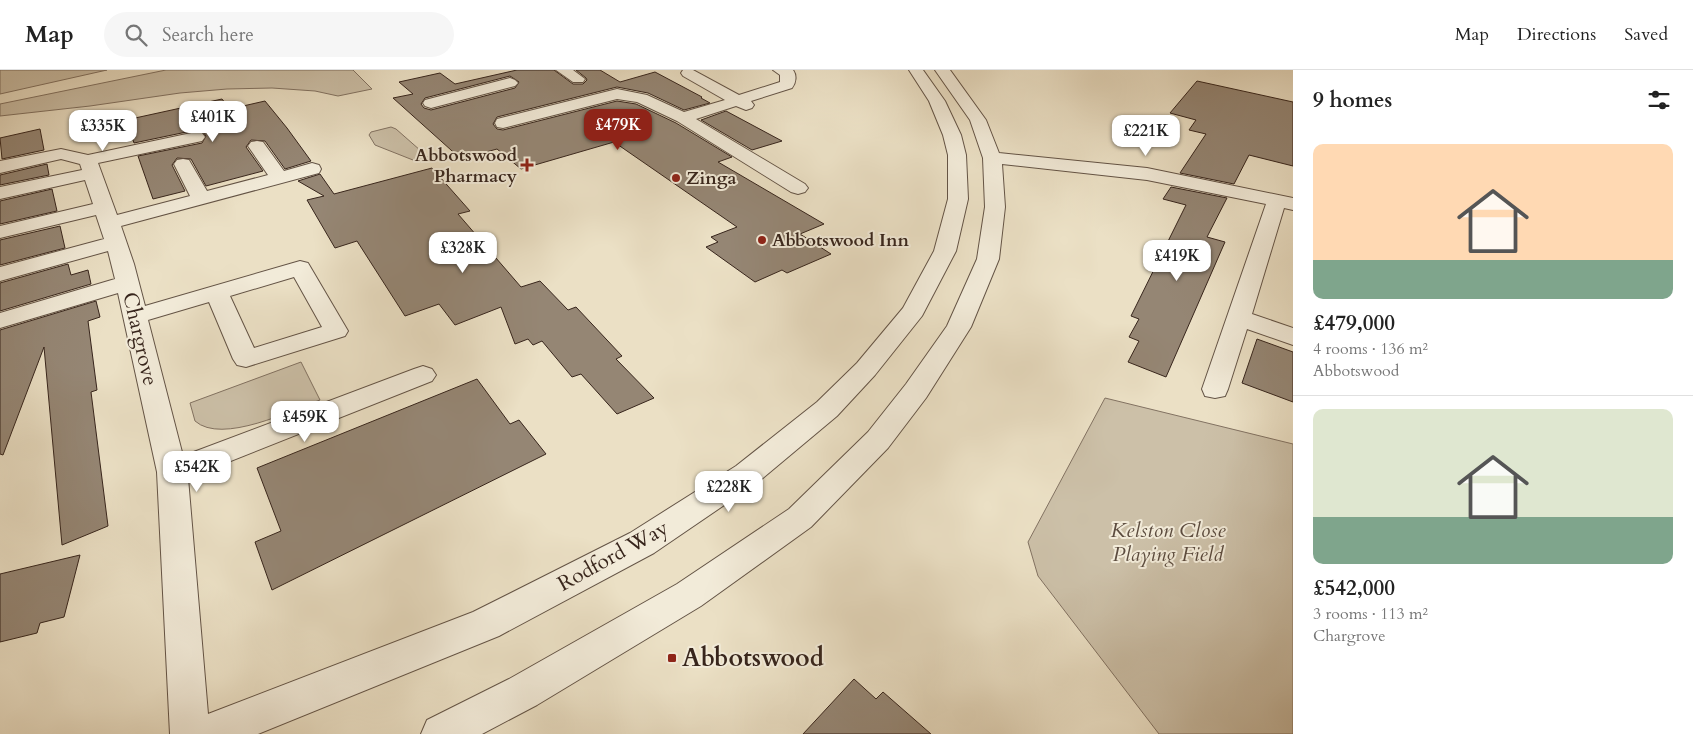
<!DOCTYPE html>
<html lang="en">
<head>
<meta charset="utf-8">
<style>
	body { margin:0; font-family:Cardo,serif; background:#f6f6f6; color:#222; height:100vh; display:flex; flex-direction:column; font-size:19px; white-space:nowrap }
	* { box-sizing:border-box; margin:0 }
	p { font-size:16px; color:#767676 }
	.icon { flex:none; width:28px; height:28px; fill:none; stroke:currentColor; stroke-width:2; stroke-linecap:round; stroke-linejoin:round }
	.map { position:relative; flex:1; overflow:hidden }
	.panel { display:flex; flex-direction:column; background:#fff; width:400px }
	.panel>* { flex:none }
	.price { position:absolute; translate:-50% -42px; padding:0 11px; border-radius:10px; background:#fff; color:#222; font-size:16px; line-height:32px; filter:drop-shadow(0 1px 2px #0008) }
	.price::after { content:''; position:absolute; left:50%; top:30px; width:15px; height:11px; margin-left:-8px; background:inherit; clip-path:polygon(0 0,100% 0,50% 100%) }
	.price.current { background:#8f2418; color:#fff }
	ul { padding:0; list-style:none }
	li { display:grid; align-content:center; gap:10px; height:265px; padding:0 20px }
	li+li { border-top:1px solid #e0e0e0 }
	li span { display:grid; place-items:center; height:155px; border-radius:10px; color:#555 }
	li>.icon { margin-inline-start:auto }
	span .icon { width:90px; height:90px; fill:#fffc; stroke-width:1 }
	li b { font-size:21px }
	h2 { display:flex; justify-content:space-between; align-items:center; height:60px; padding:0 20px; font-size:21px }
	header { display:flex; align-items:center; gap:30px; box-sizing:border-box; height:70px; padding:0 25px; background:#fff; border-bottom:1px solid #e0e0e0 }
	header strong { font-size:24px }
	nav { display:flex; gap:28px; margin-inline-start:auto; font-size:18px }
	.search { width:350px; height:45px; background:#f6f6f6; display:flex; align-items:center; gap:12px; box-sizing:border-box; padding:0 18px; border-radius:28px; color:#767676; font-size:19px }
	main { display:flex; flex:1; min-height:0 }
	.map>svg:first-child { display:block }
	.green { fill:#ccc0a8; stroke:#827262 }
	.building { fill:#958674; stroke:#37251c; fill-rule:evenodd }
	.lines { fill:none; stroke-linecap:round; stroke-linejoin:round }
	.minor-casing { stroke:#645446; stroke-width:2 }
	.minor { fill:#f2ebd9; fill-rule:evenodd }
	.poi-dot { fill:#8f2418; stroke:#f2ebd9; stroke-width:2 }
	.labels { text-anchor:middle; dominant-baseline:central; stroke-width:4; stroke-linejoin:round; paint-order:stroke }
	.far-poi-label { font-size:18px; font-weight:bold; fill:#37251c; stroke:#f2ebd9; text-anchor:start }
	.street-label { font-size:21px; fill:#37251c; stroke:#f2ebd9 }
	.park-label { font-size:21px; font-style:italic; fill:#5c4c3f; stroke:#f2ebd9 }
	.near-poi-label { font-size:25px; font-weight:bold; fill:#37251c; stroke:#f2ebd9; text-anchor:start }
</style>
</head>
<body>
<header>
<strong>Map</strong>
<div class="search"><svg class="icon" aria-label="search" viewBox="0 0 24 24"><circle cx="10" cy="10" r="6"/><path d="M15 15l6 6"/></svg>Search here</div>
<nav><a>Map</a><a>Directions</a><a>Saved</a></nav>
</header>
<main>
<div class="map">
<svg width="1293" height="664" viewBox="0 0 1293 664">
	<rect width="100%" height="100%" fill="#ebe0c5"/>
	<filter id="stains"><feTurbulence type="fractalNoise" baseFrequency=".004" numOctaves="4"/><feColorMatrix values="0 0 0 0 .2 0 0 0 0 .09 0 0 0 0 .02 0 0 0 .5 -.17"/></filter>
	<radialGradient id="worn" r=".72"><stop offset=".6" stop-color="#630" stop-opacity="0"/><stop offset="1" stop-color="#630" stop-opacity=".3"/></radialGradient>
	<!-- green -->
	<g class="green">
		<path d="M0 0H107L0 24Z"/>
		<path d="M166 0H353L372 19 338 26 315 21 272 18 227 19 180 23 90 36 0 46V34Z"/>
		<path d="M391 57 396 59 429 88 427 91 418 92 375 75 369 65 371 62Z"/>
		<path d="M301 292 320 330C292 340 222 375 195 351L190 333Z"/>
		<path d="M1105 328 1293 374V664H1159L1038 506 1028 472Z"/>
	</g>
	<!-- building -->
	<g class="building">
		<path d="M517 0H554L573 14H583L587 10 586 8 576 0H600L620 12 655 2 702 27 701 28 710 33 684 40 648 23 617 17 497 47 493 54 497 59 503 60 617 31 636 34 676 53 732 87 718 92 824 154 800 164 831 184 787 203 782 200 755 212 706 177 718 172 711 167 737 157 614 72 521 99 497 79 461 89 393 28 413 24 399 12 440 3 455 14ZM510 6 519 12 515 18 431 40 424 38 421 34 425 28Z"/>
		<path d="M1197 11 1293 32V96L1249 85 1234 114 1180 103 1206 64 1189 60 1196 50 1170 43Z"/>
		<path d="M222 29 230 39 265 31 287 58 311 91 285 99 265 71 251 70 246 77 263 101 206 116 191 89 177 88 172 95 185 121 153 129 138 86 202 73 206 66 202 61 196 60 134 73 126 50Z"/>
		<path d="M726 41 782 71 752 80 701 50Z"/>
		<path d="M40 59 44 80 2 89 0 68Z"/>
		<path d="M47 94 49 105 0 115V105Z"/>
		<path d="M432 98 470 141 458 144 521 217 540 211 568 240 576 237 622 286 616 289 654 328 617 344 581 304 572 307 542 271 533 275 528 269 515 274 501 237 455 255 439 234 405 246 357 171 335 178 307 130 324 126 298 111 320 104 334 124Z"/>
		<path d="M1171 117 1227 128 1207 167 1225 172 1166 307 1128 292 1139 271 1129 267 1139 249 1131 246 1186 135 1163 129Z"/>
		<path d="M52 119 57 141 0 154V131Z"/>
		<path d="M60 156 65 178 0 195V170Z"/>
		<path d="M68 194 71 205 88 200 91 214 0 241V213Z"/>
		<path d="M96 231 100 247 88 251 97 320 91 322 108 456 62 475 44 277 3 385 0 384V260Z"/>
		<path d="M1257 269 1293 282V332L1242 313Z"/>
		<path d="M477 309 510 354 519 350 546 384 272 520 255 472 281 461 257 398Z"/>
		<path d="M80 485 64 547 40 553 37 563 0 572V504Z"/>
		<path d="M854 609 876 629 883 622 931 664H803Z"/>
	</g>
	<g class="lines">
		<!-- minor casing -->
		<g class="minor-casing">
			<g id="minor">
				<path d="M556 0H573L585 9 583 12H573Z"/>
				<path d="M683 0H693L739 25 780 12V5L773 0H793C797 5 796 13 792 18L751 31 754 35 752 38 746 40 736 36 696 49 805 114 808 118 805 122 798 124 791 122 677 51 637 32 617 29 503 58 497 57 495 53 497 49 617 19 647 25 684 42 725 30 683 6 681 3Z"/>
				<path d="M909 0H923L945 31 961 65 966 85 968 129 956 181 922 246 875 305 837 346 758 412 654 483 499 566 258 664H170L157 402 118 223 0 258V243L115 209 108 181 0 211V197L104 169 96 145 0 168V156L93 134 85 110 0 129V117L82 100 80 94 61 89 0 103V91L61 79 88 85 196 62 202 63 205 67 202 71 98 93 117 145 190 126 174 94 177 90 183 89 189 90 207 121 268 105 248 76 251 72 257 71 263 72 284 101 312 93 319 95 321 99 319 103 121 156 134 194 145 236 300 191 308 193 348 261 345 266 246 297 237 295 233 289 209 232 148 250 183 386 414 299 423 296 432 299 436 305 432 311 188 408 208 644 473 542 630 463 736 396 817 332 857 293 903 238 934 181 948 129V85L943 65 929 31ZM294 207 322 257 254 278 230 226Z"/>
				<path d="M935 0H950L986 50 999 83 1147 98 1293 128V140L1284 138 1252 244 1293 258V275L1247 259 1228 319 1225 326 1215 328 1205 326 1202 319 1266 134 1147 110 1002 94 1005 137 999 189 971 257 926 328 888 378 811 457 701 536 537 635 482 664H421L427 650 509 609 677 514 789 439 868 362 906 314 947 256 977 189 985 137 983 88 970 50Z"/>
				<path d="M510 8 515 10 518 13 515 16 431 38 425 36 423 33 425 30Z"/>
			</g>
		</g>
		<!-- minor -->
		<use href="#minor" class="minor"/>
	</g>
	<!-- markers -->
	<g class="poi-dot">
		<path d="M524.5 87.5h5v5h5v5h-5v5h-5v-5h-5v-5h5z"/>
		<circle cx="676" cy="108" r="5"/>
		<circle cx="762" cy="170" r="5"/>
		<rect x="667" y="583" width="10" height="10" rx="2.5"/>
	</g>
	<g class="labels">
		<!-- far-poi labels -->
		<g class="far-poi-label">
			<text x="517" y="85" text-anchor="end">Abbotswood<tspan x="517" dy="21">Pharmacy</tspan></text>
			<text x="686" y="108">Zinga</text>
			<text x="772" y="170">Abbotswood Inn</text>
		</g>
		<!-- street labels -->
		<g class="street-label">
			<text transform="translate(140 269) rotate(77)">Chargrove</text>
			<text transform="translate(613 486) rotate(-29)">Rodford Way</text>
		</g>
		<!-- park labels -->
		<g class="park-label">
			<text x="1168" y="460">Kelston Close<tspan x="1168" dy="24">Playing Field</tspan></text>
		</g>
		<!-- near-poi labels -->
		<g class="near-poi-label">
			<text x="682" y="588">Abbotswood</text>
		</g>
	</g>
	<rect width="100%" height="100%" filter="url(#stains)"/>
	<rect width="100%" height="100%" fill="url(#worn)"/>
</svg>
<b class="price" style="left:213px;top:73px">£401K</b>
<b class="price current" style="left:618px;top:81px">£479K</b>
<b class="price" style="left:103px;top:82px">£335K</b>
<b class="price" style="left:1146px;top:87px">£221K</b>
<b class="price" style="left:463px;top:204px">£328K</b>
<b class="price" style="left:1177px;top:212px">£419K</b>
<b class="price" style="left:305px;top:373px">£459K</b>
<b class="price" style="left:197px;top:423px">£542K</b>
<b class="price" style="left:729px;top:443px">£228K</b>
</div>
<section class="panel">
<h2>9 homes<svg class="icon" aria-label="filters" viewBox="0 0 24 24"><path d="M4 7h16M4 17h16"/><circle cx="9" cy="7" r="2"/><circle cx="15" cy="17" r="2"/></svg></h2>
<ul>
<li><span style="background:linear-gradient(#ffd9b3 75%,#7fa58c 0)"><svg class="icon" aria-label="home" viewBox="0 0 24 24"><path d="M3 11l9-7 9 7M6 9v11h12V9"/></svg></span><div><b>£479,000</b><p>4 rooms · 136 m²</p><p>Abbotswood</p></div></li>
<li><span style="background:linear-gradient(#dfe7d0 70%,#7fa58c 0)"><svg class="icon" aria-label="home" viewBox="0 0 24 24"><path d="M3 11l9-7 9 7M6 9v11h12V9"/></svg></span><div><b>£542,000</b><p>3 rooms · 113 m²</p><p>Chargrove</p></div></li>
</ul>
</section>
</main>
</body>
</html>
